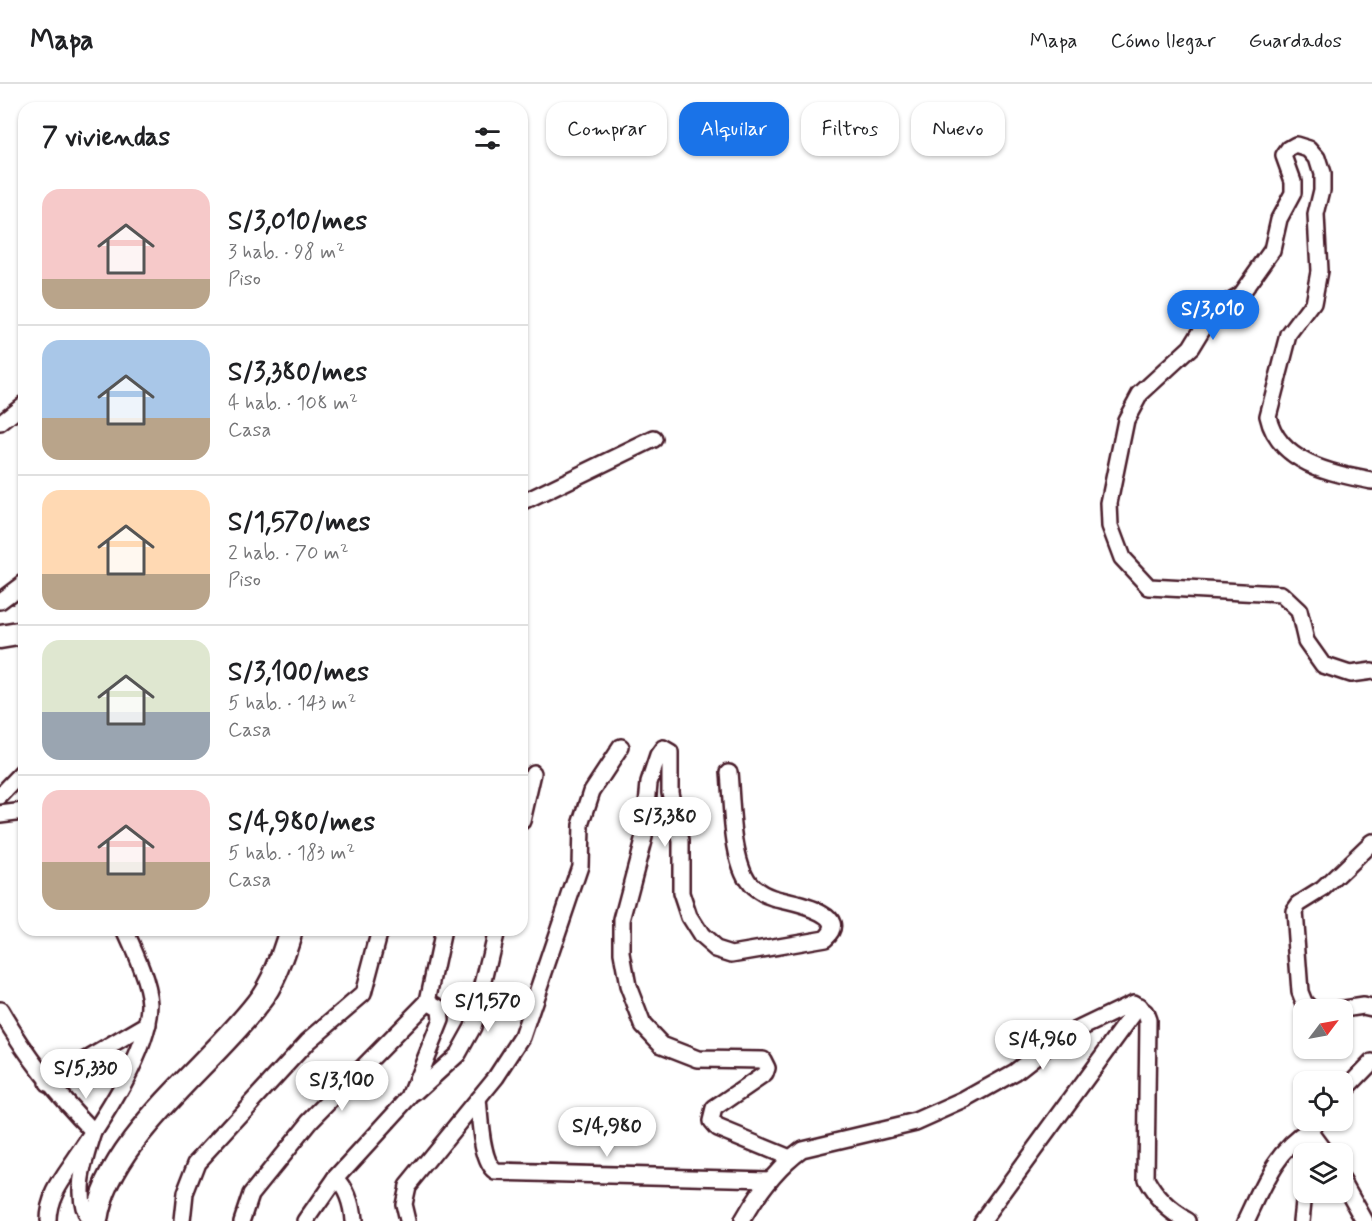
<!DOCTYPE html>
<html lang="es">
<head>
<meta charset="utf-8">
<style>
	body { margin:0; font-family:Mynerve,sans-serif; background:#f6f6f6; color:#202124; height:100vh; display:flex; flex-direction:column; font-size:22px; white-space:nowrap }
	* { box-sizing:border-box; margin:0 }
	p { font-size:20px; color:#757577 }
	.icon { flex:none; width:33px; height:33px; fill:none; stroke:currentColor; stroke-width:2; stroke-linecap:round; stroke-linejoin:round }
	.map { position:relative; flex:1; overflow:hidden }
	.side { position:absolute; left:18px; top:18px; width:510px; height:834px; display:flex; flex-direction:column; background:#fff; border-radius:18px; box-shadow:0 2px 4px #0004 }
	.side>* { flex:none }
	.banner { position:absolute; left:546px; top:18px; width:570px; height:54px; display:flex; gap:12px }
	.needle { width:39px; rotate:58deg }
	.tools { position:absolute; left:1293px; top:915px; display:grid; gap:12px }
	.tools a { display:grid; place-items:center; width:60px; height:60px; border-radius:12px; background:#fff; box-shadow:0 2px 4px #0004; font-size:30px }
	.price { position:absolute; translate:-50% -51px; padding:0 14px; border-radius:21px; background:#fff; color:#222; font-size:20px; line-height:39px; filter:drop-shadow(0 2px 3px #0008) }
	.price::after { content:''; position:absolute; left:50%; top:36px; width:18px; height:14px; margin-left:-9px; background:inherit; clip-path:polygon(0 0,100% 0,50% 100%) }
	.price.on { background:#1a73e8; color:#fff }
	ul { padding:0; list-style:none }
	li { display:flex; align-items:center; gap:18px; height:150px; padding:0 24px }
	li+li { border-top:2px solid #e0e0e0 }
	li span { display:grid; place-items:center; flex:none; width:168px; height:120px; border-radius:18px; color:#555 }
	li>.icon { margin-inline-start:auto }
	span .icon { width:72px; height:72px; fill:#fffc; stroke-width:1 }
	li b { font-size:26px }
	h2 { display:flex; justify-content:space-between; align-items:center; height:72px; padding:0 24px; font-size:26px }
	.tag { padding:0 21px; border-radius:18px; background:#fff; box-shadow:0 2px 4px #0004; font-size:21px; line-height:54px }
	.tag.on { background:#1a73e8; color:#fff }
	header { display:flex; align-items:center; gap:36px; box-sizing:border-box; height:84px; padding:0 30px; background:#fff; border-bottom:2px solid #e0e0e0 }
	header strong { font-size:28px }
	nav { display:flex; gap:33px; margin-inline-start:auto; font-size:21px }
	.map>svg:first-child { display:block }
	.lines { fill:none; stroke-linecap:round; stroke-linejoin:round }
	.minor-casing { stroke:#4a1f2b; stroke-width:20 }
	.primary-casing { stroke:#4a1f2b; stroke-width:27 }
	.minor { stroke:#fff; stroke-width:15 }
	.primary { stroke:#fff; stroke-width:22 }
</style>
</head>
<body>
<header>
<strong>Mapa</strong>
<nav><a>Mapa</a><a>Cómo llegar</a><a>Guardados</a></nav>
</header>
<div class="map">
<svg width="1372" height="1137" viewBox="0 0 1372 1137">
	<rect width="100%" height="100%" fill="#fff"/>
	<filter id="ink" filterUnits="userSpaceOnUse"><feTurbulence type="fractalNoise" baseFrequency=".0167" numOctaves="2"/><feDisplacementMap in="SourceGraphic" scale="12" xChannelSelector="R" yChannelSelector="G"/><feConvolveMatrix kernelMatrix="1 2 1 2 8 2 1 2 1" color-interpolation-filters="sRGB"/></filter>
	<g filter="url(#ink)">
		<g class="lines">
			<!-- minor casing -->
			<g class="minor-casing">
				<g id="minor">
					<path d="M0 339 24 320"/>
					<path d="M1372 397C1331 389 1278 379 1268 332L1289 251 1313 219 1319 187 1316 131 1322 106V90L1317 74 1309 65 1296 61 1289 65 1284 72 1293 97V109L1279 135 1272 166 1240 211 1213 227 1191 263 1140 310 1126 336 1109 419 1110 442 1122 474 1149 503 1281 510 1299 527 1306 557 1323 581 1350 590 1372 587"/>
					<path d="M522 419 654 355"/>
					<path d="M0 517 24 499"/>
					<path d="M729 688C732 719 731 782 753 803 759 808 766 812 773 814 786 818 855 828 825 854L732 870 716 865 701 852 689 833 681 809V757L670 708V669L663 665 658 672 649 699 644 753 622 836V869L628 902 643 941 662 961 698 975 763 976 767 984 765 990 714 1025 711 1037 717 1044 790 1074"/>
					<path d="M0 712 24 687"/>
					<path d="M0 730 24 727"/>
					<path d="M522 737 533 689"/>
					<path d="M0 926C27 973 56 1009 94 1048 86 1075 72 1111 89 1137"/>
					<path d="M1312 926 1304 918 1300 908 1294 827 1299 820 1323 805 1372 758"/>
					<path d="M1337 926 1363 922 1372 924"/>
					<path d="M47 999 148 940"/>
					<path d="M415 1009 458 970 473 943 496 846"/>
					<path d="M1342 1009 1372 978"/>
					<path d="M478 1015C480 1034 481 1078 496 1088L770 1095"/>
					<path d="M1307 1070 1309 1047 1318 1036"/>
					<path d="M336 1094C348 1106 352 1120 353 1137"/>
					<path d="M1342 1096 1365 1137"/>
					<path d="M48 1137C48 1111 64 1093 78 1072 104 1034 150 966 150 920 149 898 134 866 125 846"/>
					<path d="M182 1137 185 1109 197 1078 308 957 363 910 380 846"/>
					<path d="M242 1137 251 1110 310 1037 428 917 443 846"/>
					<path d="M306 1137 336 1094 410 1013 441 936 440 924 428 917"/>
					<path d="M407 1137 403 1120 407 1102 496 993 522 953 580 782 581 741 592 707 621 663"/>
					<path d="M742 1137C757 1110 777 1083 802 1065L916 1038 965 1016 1015 988 1056 956 1133 919 1145 928 1148 936 1146 1095C1156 1114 1169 1127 1188 1137"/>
					<path d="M982 1137 1139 922"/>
					<path d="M1246 1137C1262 1104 1276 1066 1309 1047L1326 1070"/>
					<path d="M1301 1137 1304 1108"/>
				</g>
			</g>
			<!-- primary casing -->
			<g class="primary-casing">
				<g id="primary">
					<path d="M0 553 24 549"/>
					<path d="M96 1137C107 1056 208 984 257 920 274 899 283 872 291 846"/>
				</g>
			</g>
			<!-- minor -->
			<use href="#minor" class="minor"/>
			<!-- primary -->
			<use href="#primary" class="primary"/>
		</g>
	</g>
</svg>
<div class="tools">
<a><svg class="needle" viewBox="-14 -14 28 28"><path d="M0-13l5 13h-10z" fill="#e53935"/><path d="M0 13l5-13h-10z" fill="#757577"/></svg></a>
<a><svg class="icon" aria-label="locate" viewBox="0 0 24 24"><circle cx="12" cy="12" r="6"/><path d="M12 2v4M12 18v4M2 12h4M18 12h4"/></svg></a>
<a><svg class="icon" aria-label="layers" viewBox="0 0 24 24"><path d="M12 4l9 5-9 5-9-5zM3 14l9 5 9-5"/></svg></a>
</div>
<b class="price on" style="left:1213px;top:257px">S/3,010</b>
<b class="price" style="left:665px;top:764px">S/3,380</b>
<b class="price" style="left:488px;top:949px">S/1,570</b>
<b class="price" style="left:1043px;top:987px">S/4,960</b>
<b class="price" style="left:86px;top:1016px">S/5,330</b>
<b class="price" style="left:342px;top:1028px">S/3,100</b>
<b class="price" style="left:607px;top:1074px">S/4,980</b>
<div class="banner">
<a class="tag">Comprar</a>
<a class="tag on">Alquilar</a>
<a class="tag">Filtros</a>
<a class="tag">Nuevo</a>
</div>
<section class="side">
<h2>7 viviendas<svg class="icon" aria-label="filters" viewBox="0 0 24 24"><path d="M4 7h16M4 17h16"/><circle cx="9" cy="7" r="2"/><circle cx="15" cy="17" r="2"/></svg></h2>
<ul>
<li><span style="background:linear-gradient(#f6c9c9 75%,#b9a48a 0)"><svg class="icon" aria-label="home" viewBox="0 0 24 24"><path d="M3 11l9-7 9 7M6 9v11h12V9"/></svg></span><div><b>S/3,010/mes</b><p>3 hab. · 98 m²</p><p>Piso</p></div></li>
<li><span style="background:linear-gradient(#a9c7e8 65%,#b9a48a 0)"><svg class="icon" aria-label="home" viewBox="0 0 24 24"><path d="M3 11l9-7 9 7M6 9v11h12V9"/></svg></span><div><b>S/3,380/mes</b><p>4 hab. · 108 m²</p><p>Casa</p></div></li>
<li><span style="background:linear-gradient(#ffd9b3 70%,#b9a48a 0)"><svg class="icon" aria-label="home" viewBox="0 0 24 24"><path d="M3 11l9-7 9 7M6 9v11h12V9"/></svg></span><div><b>S/1,570/mes</b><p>2 hab. · 70 m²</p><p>Piso</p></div></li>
<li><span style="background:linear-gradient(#dfe7d0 60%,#9aa5b1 0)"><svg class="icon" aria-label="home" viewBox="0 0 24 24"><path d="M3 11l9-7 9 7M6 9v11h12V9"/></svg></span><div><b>S/3,100/mes</b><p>5 hab. · 143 m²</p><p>Casa</p></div></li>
<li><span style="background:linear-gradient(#f6c9c9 60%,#b9a48a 0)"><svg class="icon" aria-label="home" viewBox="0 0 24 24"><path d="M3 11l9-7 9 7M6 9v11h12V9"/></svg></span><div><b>S/4,980/mes</b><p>5 hab. · 183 m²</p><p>Casa</p></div></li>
</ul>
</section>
</div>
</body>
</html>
